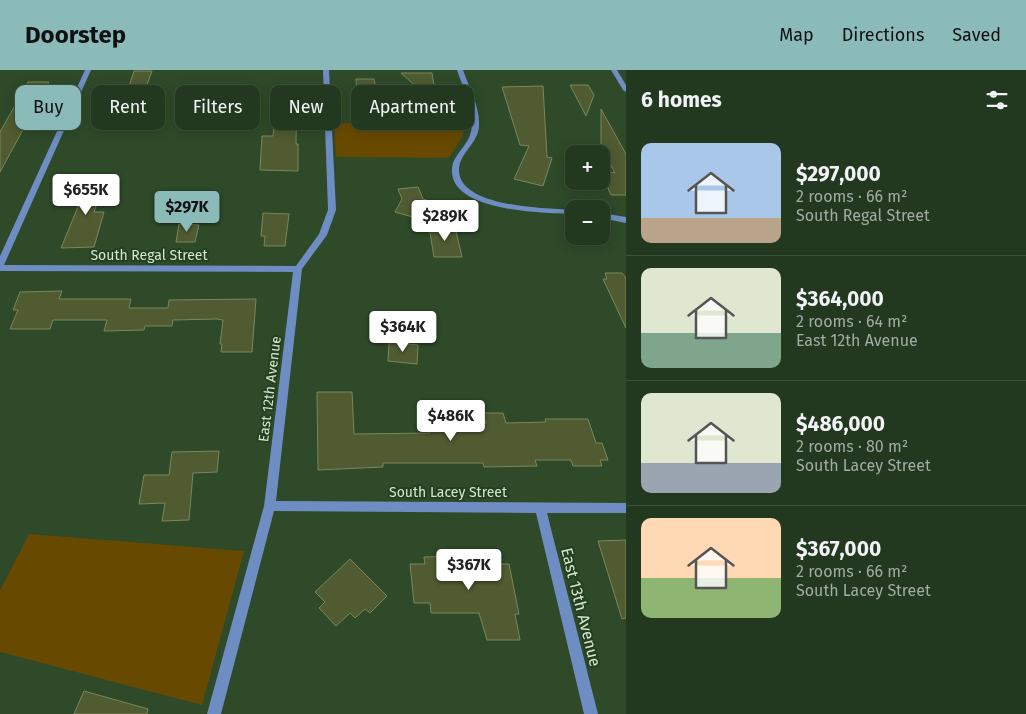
<!DOCTYPE html>
<html lang="en">
<head>
<meta charset="utf-8">
<style>
	body { margin:0; font-family:"Fira Sans",sans-serif; background:#2e432c; color:#f1f3f6; height:100vh; display:flex; flex-direction:column; font-size:19px; white-space:nowrap }
	* { box-sizing:border-box; margin:0 }
	p { font-size:16px; color:#a2aca4 }
	.icon { flex:none; width:28px; height:28px; fill:none; stroke:currentColor; stroke-width:2; stroke-linecap:round; stroke-linejoin:round }
	.map { position:relative; flex:1; overflow:hidden }
	.drawer { display:flex; flex-direction:column; background:#22381f; width:400px }
	.drawer>* { flex:none }
	.top-card { position:absolute; left:15px; top:15px; width:475px; height:45px; display:flex; gap:10px }
	.buttons { position:absolute; left:565px; top:75px; display:grid; gap:10px }
	.buttons a { display:grid; place-items:center; width:45px; height:45px; border-radius:10px; background:#22381f; box-shadow:0 2px 12px #0003,0 0 0 1px #3f523d; font-size:25px }
	.price { position:absolute; translate:-50% -42px; padding:0 11px; border-radius:5px; background:#fff; color:#222; font-size:16px; line-height:32px; filter:drop-shadow(0 1px 2px #0008) }
	.price::after { content:''; position:absolute; left:50%; top:30px; width:15px; height:11px; margin-left:-8px; background:inherit; clip-path:polygon(0 0,100% 0,50% 100%) }
	.price.current { background:#8bbbb9; color:#111 }
	ul { padding:0; list-style:none }
	li { display:flex; align-items:center; gap:15px; height:125px; padding:0 15px }
	li+li { border-top:1px solid #3f523d }
	li span { display:grid; place-items:center; flex:none; width:140px; height:100px; border-radius:10px; color:#555 }
	li>.icon { margin-inline-start:auto }
	span .icon { width:60px; height:60px; fill:#fffc; stroke-width:1 }
	li b { font-size:21px }
	h2 { display:flex; justify-content:space-between; align-items:center; height:60px; padding:0 15px; font-size:21px }
	.tag { padding:0 18px; border-radius:10px; background:#22381f; box-shadow:0 2px 12px #0003,0 0 0 1px #3f523d; font-size:18px; line-height:45px }
	.tag.current { background:#8bbbb9; color:#111 }
	header { display:flex; align-items:center; gap:30px; box-sizing:border-box; height:70px; padding:0 25px; background:#8bbbb9; color:#111 }
	header strong { font-size:24px }
	nav { display:flex; gap:28px; margin-inline-start:auto; font-size:18px }
	main { display:flex; flex:1; min-height:0 }
	.map>svg:first-child { display:block }
	.green { fill:#684900 }
	.building { fill:#505b31; stroke:#7b875b }
	.lines { fill:none; stroke-linecap:round; stroke-linejoin:round }
	.minor { fill:#6e8dc3; fill-rule:evenodd }
	.labels { text-anchor:middle; dominant-baseline:central; stroke-width:4; stroke-linejoin:round; paint-order:stroke }
	.street-label { font-size:14px; fill:#d5e6d2; stroke:#24401f }
	.near-street-label { font-size:16px; fill:#d5e6d2; stroke:#24401f }
</style>
</head>
<body>
<header>
<strong>Doorstep</strong>
<nav><a>Map</a><a>Directions</a><a>Saved</a></nav>
</header>
<main>
<div class="map">
<svg width="626" height="644" viewBox="0 0 626 644">
	<rect width="100%" height="100%" fill="#2e4a29"/>
	<!-- green -->
	<g class="green">
		<path d="M334 53 464 54 463 65 449 88 336 87Z"/>
		<path d="M29 464 244 481 202 635 0 582V521Z"/>
	</g>
	<!-- building -->
	<g class="building">
		<path d="M134 1H152L140 34H123Z"/>
		<path d="M401 3H432L435 21H421Z"/>
		<path d="M356 9H374L382 47H358Z"/>
		<path d="M28 12H49L0 102V62Z"/>
		<path d="M278 15H297L296 74H298V101L260 100 262 66H273Z"/>
		<path d="M570 15H588L594 25 586 46Z"/>
		<path d="M543 16 547 87 552 88 543 116 514 109 529 76 520 75 502 17Z"/>
		<path d="M601 39 626 84V125H611L601 102V100L615 103 601 76Z"/>
		<path d="M86 107H107L94 142H104L94 177 61 178 82 127 79 126Z"/>
		<path d="M418 117 423 129 432 132 423 150 395 142 402 129 398 119Z"/>
		<path d="M263 143 289 144 285 176H264L265 166H261Z"/>
		<path d="M179 154 199 155 195 172H176Z"/>
		<path d="M429 157H455L462 187H434Z"/>
		<path d="M605 203H622L626 208V258L603 209H607Z"/>
		<path d="M62 221 59 229H131L129 238H168L169 230 256 229 252 282H221L222 274H220L223 250 217 249 173 250 172 256H145L144 260 104 261 107 250H53L50 259H10L18 240H13L20 222Z"/>
		<path d="M389 272 418 275 417 294 388 291Z"/>
		<path d="M317 322H352L354 364 430 363V358L476 359 475 353H486L483 343H503L506 353 546 352 545 349H588L596 373H602L608 390H600L602 396H573L571 390H535L537 396 484 397 483 393H383V397L318 400Z"/>
		<path d="M219 381 217 402 193 403 189 450 162 451 165 433 139 434 144 405H169L172 382Z"/>
		<path d="M626 470V548L622 549 598 471Z"/>
		<path d="M471 486 494 487 495 494H509L519 544H515L520 570H487L479 543H431L430 533H414L410 494H425L424 487Z"/>
		<path d="M350 489 387 526 370 543 365 539 355 548 350 543 336 556 319 538 325 532 315 522Z"/>
		<path d="M84 621 148 639 147 644H74Z"/>
	</g>
	<g class="lines">
		<!-- minor -->
		<g class="minor">
			<path d="M85 0H91L4 195 296 196 319 164 328 140 323 0H329L336 140 327 165 302 199 276 431 626 433V443H547L598 644H584L536 443 274 441 221 644H207L264 436 293 202 0 201V186Z"/>
			<path d="M457 0H463C469 17 480 37 479 55 479 73 459 83 459 100 459 138 547 138 574 140V144C546 143 449 142 452 99 452 89 461 81 466 73 481 51 464 22 457 0Z"/>
			<path d="M611 0H617L626 15V22L623 20Z"/>
			<path d="M601 143 626 147V153L601 148Z"/>
		</g>
	</g>
	<g class="labels">
		<!-- street labels -->
		<g class="street-label">
			<text x="149" y="185">South Regal Street</text>
			<text transform="translate(270 319) rotate(-83)">East 12th Avenue</text>
			<text x="448" y="422">South Lacey Street</text>
		</g>
		<!-- near-street labels -->
		<g class="near-street-label">
			<text transform="translate(581 537) rotate(76)">East 13th Avenue</text>
		</g>
	</g>
</svg>
<div class="buttons">
<a>+</a>
<a>−</a>
</div>
<b class="price" style="left:86px;top:146px">$655K</b>
<b class="price current" style="left:187px;top:163px">$297K</b>
<b class="price" style="left:445px;top:172px">$289K</b>
<b class="price" style="left:403px;top:283px">$364K</b>
<b class="price" style="left:451px;top:372px">$486K</b>
<b class="price" style="left:469px;top:521px">$367K</b>
<div class="top-card">
<a class="tag current">Buy</a>
<a class="tag">Rent</a>
<a class="tag">Filters</a>
<a class="tag">New</a>
<a class="tag">Apartment</a>
</div>
</div>
<section class="drawer">
<h2>6 homes<svg class="icon" aria-label="filters" viewBox="0 0 24 24"><path d="M4 7h16M4 17h16"/><circle cx="9" cy="7" r="2"/><circle cx="15" cy="17" r="2"/></svg></h2>
<ul>
<li><span style="background:linear-gradient(#a9c7e8 75%,#b9a48a 0)"><svg class="icon" aria-label="home" viewBox="0 0 24 24"><path d="M3 11l9-7 9 7M6 9v11h12V9"/></svg></span><div><b>$297,000</b><p>2 rooms · 66 m²</p><p>South Regal Street</p></div></li>
<li><span style="background:linear-gradient(#dfe7d0 65%,#7fa58c 0)"><svg class="icon" aria-label="home" viewBox="0 0 24 24"><path d="M3 11l9-7 9 7M6 9v11h12V9"/></svg></span><div><b>$364,000</b><p>2 rooms · 64 m²</p><p>East 12th Avenue</p></div></li>
<li><span style="background:linear-gradient(#dfe7d0 70%,#9aa5b1 0)"><svg class="icon" aria-label="home" viewBox="0 0 24 24"><path d="M3 11l9-7 9 7M6 9v11h12V9"/></svg></span><div><b>$486,000</b><p>2 rooms · 80 m²</p><p>South Lacey Street</p></div></li>
<li><span style="background:linear-gradient(#ffd9b3 60%,#8fb573 0)"><svg class="icon" aria-label="home" viewBox="0 0 24 24"><path d="M3 11l9-7 9 7M6 9v11h12V9"/></svg></span><div><b>$367,000</b><p>2 rooms · 66 m²</p><p>South Lacey Street</p></div></li>
</ul>
</section>
</main>
</body>
</html>
